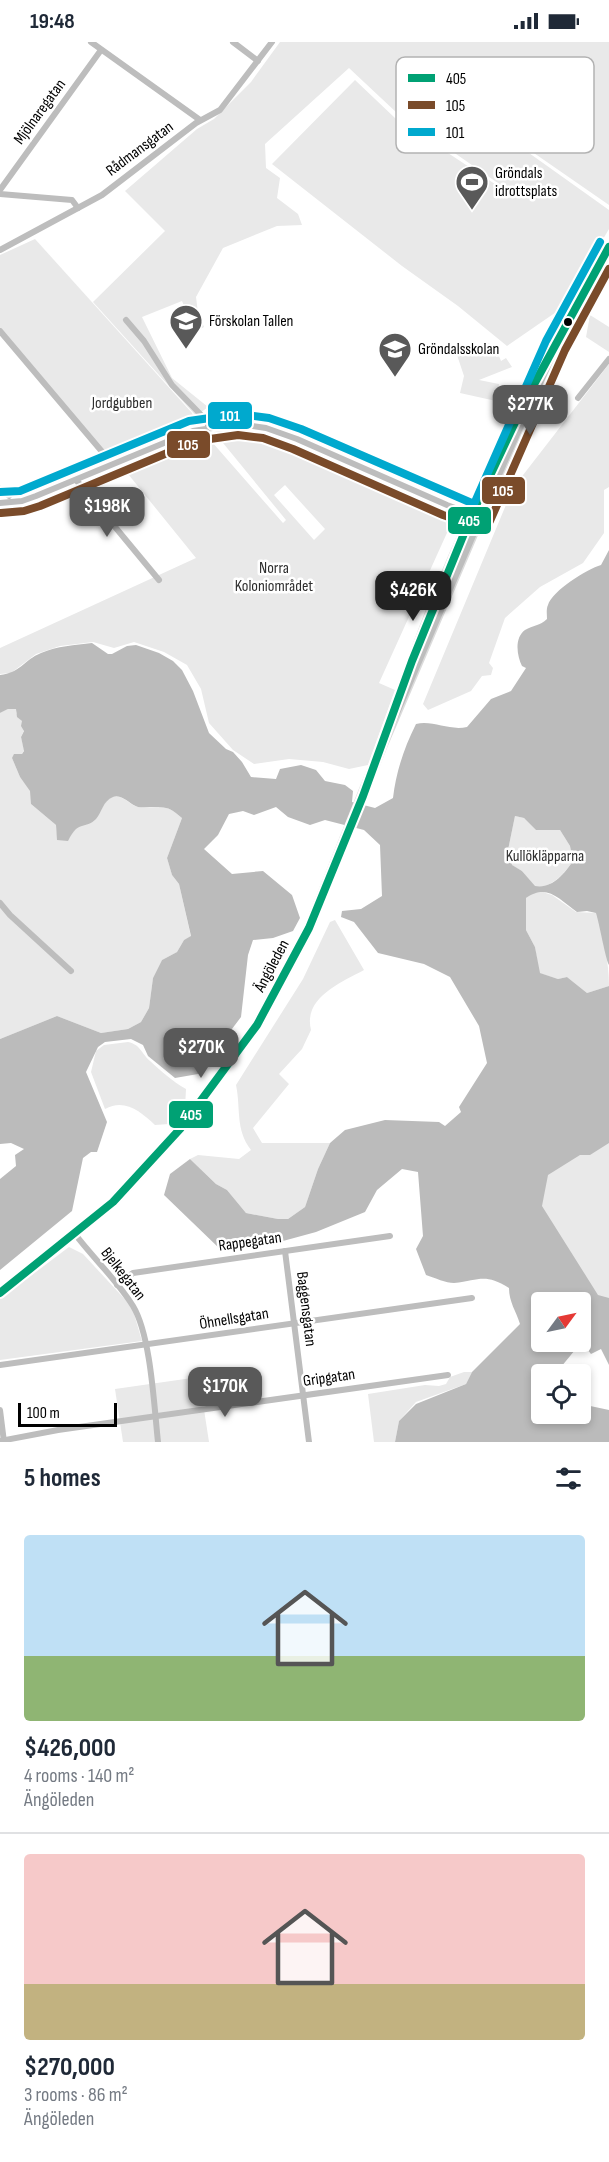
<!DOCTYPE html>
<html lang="en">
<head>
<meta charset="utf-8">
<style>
	body { margin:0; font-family:"Sofia Sans Condensed",sans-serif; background:#f2f2f3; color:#1f2937; height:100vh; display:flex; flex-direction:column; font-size:22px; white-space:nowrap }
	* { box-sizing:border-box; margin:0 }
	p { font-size:20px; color:#747a83 }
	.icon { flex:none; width:33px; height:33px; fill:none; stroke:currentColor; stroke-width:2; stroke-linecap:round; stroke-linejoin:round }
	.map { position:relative; height:1400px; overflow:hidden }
	.drawer { display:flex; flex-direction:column; background:#fff; flex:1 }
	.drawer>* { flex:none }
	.needle { width:39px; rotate:57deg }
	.tools { position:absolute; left:531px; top:1250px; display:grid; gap:12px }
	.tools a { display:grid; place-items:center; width:60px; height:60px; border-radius:6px; background:#fff; box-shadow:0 3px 9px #0003; font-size:30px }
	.scale { position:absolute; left:18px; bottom:15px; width:99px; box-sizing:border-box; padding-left:6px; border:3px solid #000; border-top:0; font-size:16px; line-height:21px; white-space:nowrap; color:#000; -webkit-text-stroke:4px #fff; paint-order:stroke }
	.price { position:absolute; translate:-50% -51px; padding:0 14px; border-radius:12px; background:#595959; color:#fff; font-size:20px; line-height:39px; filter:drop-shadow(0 2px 3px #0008) }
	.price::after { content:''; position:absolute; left:50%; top:36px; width:18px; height:14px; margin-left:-9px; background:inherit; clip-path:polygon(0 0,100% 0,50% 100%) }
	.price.selected { background:#222; color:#fff }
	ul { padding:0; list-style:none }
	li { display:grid; align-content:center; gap:12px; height:318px; padding:0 24px }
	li+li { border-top:2px solid #e0e1e3 }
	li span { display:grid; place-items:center; height:186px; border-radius:6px; color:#555 }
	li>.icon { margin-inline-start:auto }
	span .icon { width:108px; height:108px; fill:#fffc; stroke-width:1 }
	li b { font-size:26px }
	h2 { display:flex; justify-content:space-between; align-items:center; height:72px; padding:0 24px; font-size:26px }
	.status { display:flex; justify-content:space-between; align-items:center; height:42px; padding:0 30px; background:#fff; direction:ltr }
	.status svg { height:16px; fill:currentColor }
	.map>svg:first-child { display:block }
	.green { fill:#e9e9e9; fill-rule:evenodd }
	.water { fill:#bbb; fill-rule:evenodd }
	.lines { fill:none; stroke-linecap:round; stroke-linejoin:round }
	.major-casing { stroke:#dbdbdb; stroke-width:11 }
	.minor { stroke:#bdbdbd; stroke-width:6 }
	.major { stroke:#bdbdbd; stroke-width:8 }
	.bus-1-casing { stroke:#fff; stroke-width:12 }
	.bus-2-casing { stroke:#fff; stroke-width:12 }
	.bus-3-casing { stroke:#fff; stroke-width:12 }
	.bus-1 { stroke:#00a174; stroke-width:8 }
	.bus-2 { stroke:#7a4b2a; stroke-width:8 }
	.bus-3 { stroke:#00a9ce; stroke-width:8 }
	.bus-dot { fill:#000; stroke:#fff; stroke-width:2 }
	.labels { text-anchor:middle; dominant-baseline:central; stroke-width:5; stroke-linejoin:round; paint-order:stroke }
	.street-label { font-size:16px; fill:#000; stroke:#fff }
	.poi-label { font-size:16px; fill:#000; stroke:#fff; text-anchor:start }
	.park-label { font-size:16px; fill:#2e2e2e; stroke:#fff }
	.key { fill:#fff; stroke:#b2b2b2; stroke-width:1.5 }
	.key-label { font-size:16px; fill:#000 }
	.line-badge { stroke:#fff; stroke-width:2 }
	.badge-label { font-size:16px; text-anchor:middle; font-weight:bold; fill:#fff }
</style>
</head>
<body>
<div class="status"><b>19:48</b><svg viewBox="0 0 49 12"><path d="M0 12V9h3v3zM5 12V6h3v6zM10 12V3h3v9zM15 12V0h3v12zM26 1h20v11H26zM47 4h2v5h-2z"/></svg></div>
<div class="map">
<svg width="609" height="1400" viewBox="0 0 609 1400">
	<rect width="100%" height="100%" fill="#fff"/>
	<!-- green -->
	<g class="green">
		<path d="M280 0H609V163L531 109 529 111 609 168V187L562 266 507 304 458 264 402 224 272 122 355 38 395 76 504 148 505 146 397 71 349 26 265 102 266 126 280 136 277 156 298 172 302 183 277 184 223 206 196 255 198 271 204 285 195 290 182 259 142 275 172 336 208 365 196 374 93 260 165 189 125 149 197 87 214 77 251 40Z"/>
		<path d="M35 197 192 371 195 377 110 415 105 410 0 285V213Z"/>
		<path d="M590 273 609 285V310L586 295Z"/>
		<path d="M489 301 497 309 495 310 496 315 499 314 501 319 506 316 512 325 479 338 499 342 496 359 460 351 464 334 457 313Z"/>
		<path d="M609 322V445L604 448V491L583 521 540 545 505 576 489 621 493 626 491 633 482 634 471 649 428 668 423 662 513 446Z"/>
		<path d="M236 387C280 392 318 412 357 431 389 447 421 462 451 482L379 641 395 648 368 723 349 727 323 720 289 717 254 722 233 708 209 681 201 647 187 623 164 610 134 600 114 606 93 600 60 604 36 612 11 631 0 632V606L196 516 124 427 167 406 205 392 283 481 286 478 214 390ZM285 443 325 487 314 498 274 453Z"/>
		<path d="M8 667H17L16 671 22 679 24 688 21 695 24 708 22 712 12 716 20 735 31 749V762L56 783 57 792 72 791 81 782C100 783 99 762 112 755 119 752 127 759 133 763 143 768 156 763 166 766 172 767 178 773 182 776L167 816 172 833 179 842 191 895 184 898 177 910 162 918 153 936 149 966 141 980 128 987 101 991 57 974 0 997V671Z"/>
		<path d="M515 774 524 776 536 788H560L570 804 573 819C564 832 552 846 535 845L522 829 511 823 508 808Z"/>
		<path d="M536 848 552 853 576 870 597 871C603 896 609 919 609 944L587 951 567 935 558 937 539 931 535 905 526 888V856Z"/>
		<path d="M335 878 364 928C340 941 303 956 311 988L302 1007 279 1032 289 1042 253 1086 262 1101H330L318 1127 305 1165 288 1177H278L246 1171 227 1148 216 1142 190 1117 198 1113 239 1117 251 1108C235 1087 241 1067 236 1043L303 937 330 880Z"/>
		<path d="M128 1000C141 1003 141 1011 150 1019 161 1029 172 1039 186 1047L185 1066 169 1082 155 1083C141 1070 125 1056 105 1067L91 1030 96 1009 104 1003Z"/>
		<path d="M609 1022V1292L542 1186 537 1062Z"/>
		<path d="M69 1205 83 1212 132 1265 142 1299 0 1318V1257Z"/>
		<path d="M464 1330H472L466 1342 416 1360 399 1379 395 1400H374L368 1352 425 1343 439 1344 446 1342 450 1335Z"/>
		<path d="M199 1335 209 1400H123L115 1347Z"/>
	</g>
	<!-- water -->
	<path class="water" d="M609 508V923C606 919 599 880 596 871L587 869 577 870C559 857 547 841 526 856V888L535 905 540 931 558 937 567 935 587 951 609 944V1101L590 1113H580L548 1133 542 1164 598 1253 609 1256V1323L601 1307 591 1312 587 1307 575 1308 561 1325 562 1332H542V1371H580L581 1362 609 1368V1400H395L399 1379 416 1362 466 1342 472 1330 520 1282C516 1269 509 1260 509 1246 485 1231 480 1238 454 1241 446 1241 435 1236 426 1233L416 1207 423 1194 418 1130 402 1127 377 1148 365 1170 316 1190 272 1202 220 1207 164 1153 170 1132 190 1117 216 1142 227 1148 246 1171 278 1177H288L305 1165 318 1127 330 1101 345 1088 385 1078 439 1080 445 1084 461 1070 459 1065 487 1021 479 984 450 935 424 922 378 911 354 880 341 875 342 869 361 867 382 854 380 803 364 788 325 778 310 783 288 775 276 765 254 773 243 769 229 772 218 793 204 807 232 832 263 829 292 853 300 876 293 889 273 896 253 898 248 913 241 975 198 1032 175 1036 148 1014 143 1003 131 997 105 1000 98 1005 86 1030 107 1080 97 1110H91L83 1116 72 1169 0 1228V1137L16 1124 15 1113 24 1107 11 1101 0 1102V997L57 974 101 991 128 987 141 980 149 966 153 936 162 918 177 910 184 898 191 894 179 842 172 833 167 816 182 776C178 773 172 767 166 766 157 764 147 766 138 765 131 763 121 751 113 755 103 759 102 770 96 777 85 788 79 777 68 799L57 798 56 783 31 762 30 749 20 735 12 716 14 712H22L24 709 21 695 24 689 21 684 22 679 17 675 16 667H8L0 671V633C20 631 24 618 41 611 57 604 75 603 92 601L108 612H112L127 604 136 603 159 611 173 619 182 628 193 649 209 691 226 707 233 710 242 720 251 735 276 737 280 727 301 723 316 728 325 739 345 743 353 749 352 760 375 766 393 756C396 730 404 706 416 682 433 678 449 689 467 685L491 657 511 649 526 626 522 624C517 614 514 596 525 588 533 583 540 584 547 577 547 573 546 567 548 563 552 549 587 527 601 523ZM515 774 524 776 536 788H560L570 804 573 819C564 832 552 847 535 844L522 829 512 823 508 808ZM542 1260H580V1299H542Z"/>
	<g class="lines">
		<!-- major casing -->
		<g class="major-casing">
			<g id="major">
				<path d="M555 306 609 205"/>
				<path d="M406 637C439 541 483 448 526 357"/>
				<path d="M0 1251 113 1160 180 1087 257 983 309 886 384 699 503 421 556 303"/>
			</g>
		</g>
		<!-- minor -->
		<g class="minor">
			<path d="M91 0 200 78"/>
			<path d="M233 0 258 19"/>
			<path d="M0 148 101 8"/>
			<path d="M0 152 72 158 78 166"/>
			<path d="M0 208 102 153 196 81 220 68 272 0"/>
			<path d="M126 278 144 299 172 343 205 377 209 385"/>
			<path d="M0 289 104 412"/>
			<path d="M578 356 609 317"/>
			<path d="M77 439 159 538"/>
			<path d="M0 447 9 454"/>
			<path d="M0 461 22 459 36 454 193 389 238 382 266 386 297 397 447 463 474 473"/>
			<path d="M0 861 10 873 71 929"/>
			<path d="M75 1192C93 1216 117 1238 133 1264 151 1294 154 1364 158 1400"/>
			<path d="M285 1209 309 1400"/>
			<path d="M117 1243 133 1231 390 1194"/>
			<path d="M0 1323 472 1256"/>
			<path d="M0 1368 4 1400"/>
			<path d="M0 1399 58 1388 448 1333"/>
		</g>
		<!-- major -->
		<use href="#major" class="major"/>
		<!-- bus-1 casing -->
		<g class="bus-1-casing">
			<path id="bus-1" d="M0 1251 113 1160 180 1087 257 983 309 886 363 754 412 619 472 472 526 357 609 205"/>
		</g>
		<!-- bus-2 casing -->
		<g class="bus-2-casing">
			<path id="bus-2" d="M1 471 24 469 40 464 196 399 238 393 263 396 293 407 443 473 477 485H484L490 479 565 308 609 227"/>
		</g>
		<!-- bus-3 casing -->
		<g class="bus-3-casing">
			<path id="bus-3" d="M0 450 20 449 32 444 189 379 238 372 269 376 301 387 474 462 546 299 600 200"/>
		</g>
		<!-- bus-1 -->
		<use href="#bus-1" class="bus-1"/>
		<!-- bus-2 -->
		<use href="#bus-2" class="bus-2"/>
		<!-- bus-3 -->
		<use href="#bus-3" class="bus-3"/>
	</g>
	<!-- icons -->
	<defs>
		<g id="stadium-pin" transform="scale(1.725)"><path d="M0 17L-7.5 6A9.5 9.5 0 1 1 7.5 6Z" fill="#595959" stroke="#fff"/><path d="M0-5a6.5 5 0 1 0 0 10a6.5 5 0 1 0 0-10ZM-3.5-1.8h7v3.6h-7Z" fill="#fff"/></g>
		<g id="school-pin" transform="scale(1.725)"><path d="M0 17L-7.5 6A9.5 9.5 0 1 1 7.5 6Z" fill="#595959" stroke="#fff"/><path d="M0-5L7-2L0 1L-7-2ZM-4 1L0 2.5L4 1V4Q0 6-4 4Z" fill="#fff"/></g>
	</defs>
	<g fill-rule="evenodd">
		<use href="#stadium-pin" x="472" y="140"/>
		<use href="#school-pin" x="186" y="279"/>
		<use href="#school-pin" x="395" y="307"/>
	</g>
	<!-- markers -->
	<circle class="bus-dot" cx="568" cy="280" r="5"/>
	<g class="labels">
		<!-- street labels -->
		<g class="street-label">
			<text transform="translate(40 70) rotate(-54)">Mjölnaregatan</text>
			<text transform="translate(140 107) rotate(-37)">Rådmansgatan</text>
			<text transform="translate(272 924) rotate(-62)">Ängöleden</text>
			<text transform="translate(250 1200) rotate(-8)">Rappegatan</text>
			<text transform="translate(123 1232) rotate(52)">Bjelkegatan</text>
			<text transform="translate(306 1267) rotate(83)">Baggensgatan</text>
			<text transform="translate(234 1277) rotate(-9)">Öhnellsgatan</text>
			<text transform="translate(329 1336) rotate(-8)">Gripgatan</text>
		</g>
		<!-- poi labels -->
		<g class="poi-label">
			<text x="495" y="131">Gröndals<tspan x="495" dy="18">idrottsplats</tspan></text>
			<text x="209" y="279">Förskolan Tallen</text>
			<text x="418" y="307">Gröndalsskolan</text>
		</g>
		<!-- park labels -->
		<g class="park-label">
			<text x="122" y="361">Jordgubben</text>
			<text x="274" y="526">Norra<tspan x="274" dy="18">Koloniområdet</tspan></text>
			<text x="545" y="814">Kullökläpparna</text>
		</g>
	</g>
	<!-- legend -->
	<rect x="396" y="15" width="198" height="96" rx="9" class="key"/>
	<rect x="408" y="32" width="27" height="8" fill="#00a174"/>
	<rect x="408" y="59" width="27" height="8" fill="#7a4b2a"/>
	<rect x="408" y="86" width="27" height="8" fill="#00a9ce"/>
	<g class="key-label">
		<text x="446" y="42">405</text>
		<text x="446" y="69">105</text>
		<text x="446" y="96">101</text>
	</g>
	<g class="line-badge">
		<rect x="207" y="359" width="46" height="29" rx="6" fill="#00a9ce"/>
		<rect x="166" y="388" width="45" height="29" rx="6" fill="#7a4b2a"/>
		<rect x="481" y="434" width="45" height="29" rx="6" fill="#7a4b2a"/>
		<rect x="447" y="464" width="45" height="29" rx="6" fill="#00a174"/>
		<rect x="168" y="1058" width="46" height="29" rx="6" fill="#00a174"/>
	</g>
	<g class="badge-label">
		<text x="230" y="379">101</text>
		<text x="188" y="408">105</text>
		<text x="503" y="454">105</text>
		<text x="469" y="484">405</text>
		<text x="191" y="1078">405</text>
	</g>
</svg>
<div class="tools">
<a><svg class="needle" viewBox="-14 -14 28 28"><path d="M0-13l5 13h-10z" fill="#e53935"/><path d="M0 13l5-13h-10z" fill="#747a83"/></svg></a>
<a><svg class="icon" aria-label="locate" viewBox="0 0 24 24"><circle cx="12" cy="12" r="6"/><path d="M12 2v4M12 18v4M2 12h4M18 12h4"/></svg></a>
</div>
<div class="scale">100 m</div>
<b class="price" style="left:530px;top:394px">$277K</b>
<b class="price" style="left:107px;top:496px">$198K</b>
<b class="price selected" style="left:413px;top:580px">$426K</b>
<b class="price" style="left:201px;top:1037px">$270K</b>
<b class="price" style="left:225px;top:1376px">$170K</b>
</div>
<section class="drawer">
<h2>5 homes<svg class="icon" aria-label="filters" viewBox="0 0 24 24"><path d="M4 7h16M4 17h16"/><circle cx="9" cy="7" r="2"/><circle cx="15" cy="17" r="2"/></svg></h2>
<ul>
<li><span style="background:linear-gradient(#bfe0f5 65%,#8fb573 0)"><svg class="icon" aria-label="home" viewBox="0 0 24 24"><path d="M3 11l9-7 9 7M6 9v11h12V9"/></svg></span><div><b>$426,000</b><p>4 rooms · 140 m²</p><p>Ängöleden</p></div></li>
<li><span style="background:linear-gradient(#f6c9c9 70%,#c2b280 0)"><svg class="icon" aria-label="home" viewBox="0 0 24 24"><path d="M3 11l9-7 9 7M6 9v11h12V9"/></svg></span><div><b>$270,000</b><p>3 rooms · 86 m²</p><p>Ängöleden</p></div></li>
</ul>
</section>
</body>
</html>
